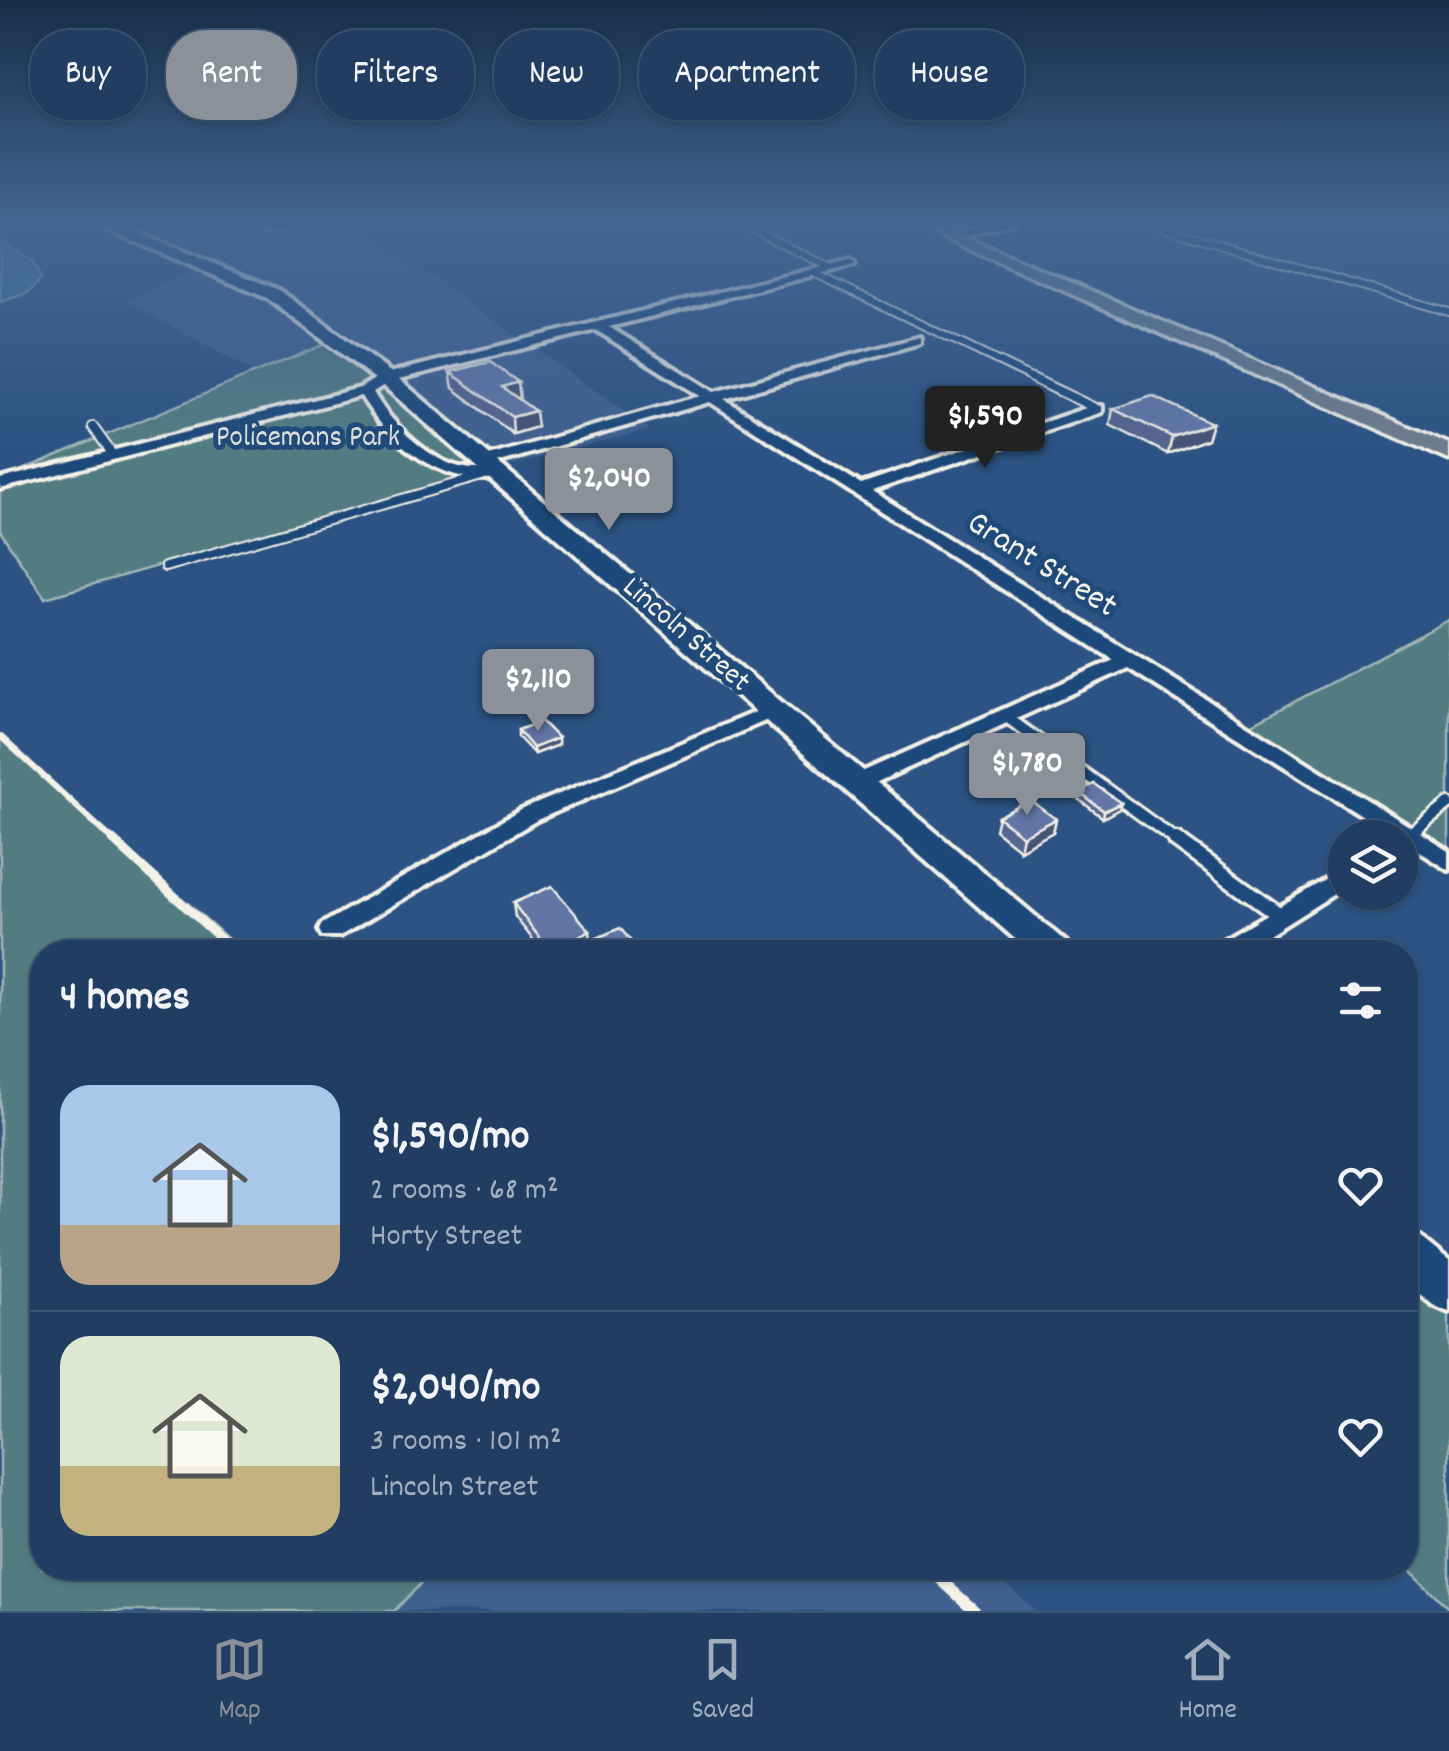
<!DOCTYPE html>
<html lang="en">
<head>
<meta charset="utf-8">
<style>
	body { margin:0; font-family:Dekko,sans-serif; background:#2d496b; color:#f1f3f6; height:100vh; display:flex; flex-direction:column; font-size:38px; white-space:nowrap }
	* { box-sizing:border-box; margin:0 }
	p { font-size:32px; color:#a2aebe }
	.icon { flex:none; width:55px; height:55px; fill:none; stroke:currentColor; stroke-width:2; stroke-linecap:round; stroke-linejoin:round }
	.map { position:relative; flex:1; overflow:hidden }
	.sheet { position:absolute; left:30px; top:940px; width:1388px; height:640px; display:flex; flex-direction:column; background:#213e62; border-radius:40px; box-shadow:0 2px 8px #0004,0 0 0 2px #3e5777 }
	.sheet>* { flex:none }
	.hud { position:absolute; left:30px; top:30px; width:1390px; height:90px; display:flex; gap:20px }
	.fabs { position:absolute; left:1328px; top:820px; display:grid; gap:20px }
	.fabs a { display:grid; place-items:center; width:90px; height:90px; border-radius:50%; background:#213e62; box-shadow:0 2px 8px #0004,0 0 0 2px #3e5777; font-size:50px }
	.price { position:absolute; translate:-50% -85px; padding:0 22px; border-radius:10px; background:#8c9099; color:#fff; font-size:32px; line-height:65px; filter:drop-shadow(0 2px 5px #0008) }
	.price::after { content:''; position:absolute; left:50%; top:60px; width:30px; height:22px; margin-left:-15px; background:inherit; clip-path:polygon(0 0,100% 0,50% 100%) }
	.price.active { background:#222; color:#fff }
	ul { padding:0; list-style:none }
	li { display:flex; align-items:center; gap:30px; height:250px; padding:0 30px }
	li+li { border-top:2px solid #3e5777 }
	li span { display:grid; place-items:center; flex:none; width:280px; height:200px; border-radius:30px; color:#555 }
	li>.icon { margin-inline-start:auto }
	span .icon { width:120px; height:120px; fill:#fffc; stroke-width:1 }
	li b { font-size:42px }
	h2 { display:flex; justify-content:space-between; align-items:center; height:120px; padding:0 30px; font-size:42px }
	.pill { padding:0 35px; border-radius:40px; background:#213e62; box-shadow:0 2px 8px #0004,0 0 0 2px #3e5777; font-size:35px; line-height:90px }
	.pill.active { background:#8c9099; color:#fff }
	.tabs { display:flex; justify-content:space-around; align-items:center; height:140px; border-top:2px solid #3e5777; background:#213e62; font-size:28px; color:#a2aebe }
	.tabs a { display:grid; justify-items:center; gap:5px }
	.tabs .active { color:#8c9099 }
	.map>svg:first-child { display:block }
	.built { fill:#406190 }
	.green { fill:#527b82; stroke:#a3b6b5; stroke-width:2.5 }
	.water { fill:#4376a0; stroke:#8aa7bd; stroke-width:2.5 }
	.lines { fill:none; stroke-linecap:round; stroke-linejoin:round }
	.lane-far3-casing { stroke:#f4f1e8; stroke-width:10 }
	.lane-far2-casing { stroke:#f4f1e8; stroke-width:12 }
	.lane-far1-casing { stroke:#f4f1e8; stroke-width:16 }
	.lane-casing { stroke:#f4f1e8; stroke-width:21 }
	.street-casing { stroke:#f4f1e8; stroke-width:8 }
	.secondary-casing { stroke:#f4f1e8; stroke-width:8 }
	.primary-casing { stroke:#f4f1e8; stroke-width:7 }
	.lane-far3 { stroke:#1f4a7a; stroke-width:6 }
	.lane-far2 { stroke:#1f4a7a; stroke-width:8 }
	.lane-far1 { stroke:#1f4a7a; stroke-width:10 }
	.lane { stroke:#1f4a7a; stroke-width:14 }
	.street { fill:#1f4a7a; fill-rule:evenodd }
	.secondary { fill:#1f4a7a; fill-rule:evenodd }
	.primary { fill:#6d7d8c; fill-rule:evenodd }
	.rail-far2 { stroke:#f4f1e8; stroke-width:6 }
	.rail-far1 { stroke:#f4f1e8; stroke-width:9 }
	.rail { stroke:#f4f1e8; stroke-width:11 }
	.wall { fill:#54658f; stroke:#f4f1e8; stroke-width:2.5 }
	.shaded-wall { fill:#455374; stroke:#f4f1e8; stroke-width:2.5 }
	.building { fill:#6276a6; stroke:#f4f1e8; stroke-width:2.5 }
	.labels { text-anchor:middle; dominant-baseline:central; stroke-width:10; stroke-linejoin:round; paint-order:stroke }
	.far-park-label { font-size:30px; fill:#dcdfd9; stroke:#1f4a7a }
	.far-street-label { font-size:30px; fill:#f4f1e8; stroke:#1f4a7a }
	.street-label { font-size:35px; fill:#f4f1e8; stroke:#1f4a7a }
</style>
</head>
<body>
<div class="map">
<svg width="1449" height="1611" viewBox="0 0 1449 1611">
	<rect width="100%" height="100%" fill="#2c5383"/>
	<filter id="ink" filterUnits="userSpaceOnUse"><feTurbulence type="fractalNoise" baseFrequency=".01" numOctaves="2"/><feDisplacementMap in="SourceGraphic" scale="20" xChannelSelector="R" yChannelSelector="G"/><feConvolveMatrix kernelMatrix="1 2 1 2 8 2 1 2 1" color-interpolation-filters="sRGB"/></filter>
	<g filter="url(#ink)">
		<!-- built -->
		<g class="built">
			<path d="M115 222H353L650 429 479 474 330 342 256 374 127 301 209 263Z"/>
			<path d="M436 1568H986L1036 1611H394Z"/>
		</g>
		<!-- green -->
		<g class="green">
			<path d="M330 342 479 474 45 598 0 531V479Z"/>
			<path d="M1449 620V861L1241 730Z"/>
			<path d="M0 737 243 952H42V1568H436L394 1611H0Z"/>
			<path d="M1405 1253 1449 1290V1609L1405 1565Z"/>
		</g>
		<!-- water -->
		<path class="water" d="M0 241 32 261 41 279 28 293 0 302Z"/>
		<g class="lines">
			<!-- lane-far3 casing -->
			<g class="lane-far3-casing">
				<g id="lane-far3">
					<path d="M738 222 831 268"/>
					<path d="M1145 222 1449 312"/>
					<path d="M814 273 1037 380"/>
				</g>
			</g>
			<!-- lane-far2 casing -->
			<g class="lane-far2-casing">
				<g id="lane-far2">
					<path d="M1032 378 1097 409"/>
					<path d="M93 427 113 455"/>
					<path d="M165 567 482 476"/>
				</g>
			</g>
			<!-- lane-far1 casing -->
			<g class="lane-far1-casing">
				<g id="lane-far1">
					<path d="M1005 716 1180 843"/>
					<path d="M1408 836 1449 804"/>
				</g>
			</g>
			<!-- lane casing -->
			<g class="lane-casing">
				<path id="lane" d="M1176 840 1281 916"/>
			</g>
			<!-- street casing -->
			<g class="street-casing">
				<g id="street">
					<path d="M995 222H1015L963 236 957 233Z"/>
					<path d="M851 260 855 265 609 327 714 392 920 337V343L724 399 861 484 1092 406H1102V412L872 491 1449 851V870L1128 668 864 788H848L845 783 848 778 1114 660 710 402 490 465H478V459L700 396 596 330 391 381 373 392C389 421 424 456 456 466 472 471 488 468 504 471V477C444 489 390 444 361 396L0 489V479L360 388 381 375Z"/>
					<path d="M772 705 782 711 779 715 537 820 340 936H322L319 930 322 924 521 810Z"/>
					<path d="M1345 868V887L1242 952H1211L1214 945Z"/>
				</g>
			</g>
			<!-- secondary casing -->
			<g class="secondary-casing">
				<g id="secondary">
					<path d="M89 222H111L279 290 393 374 1066 942 1071 952H1030L379 382 267 298Z"/>
					<path d="M1405 1232 1421 1238 1449 1261V1312L1433 1305 1405 1282Z"/>
				</g>
			</g>
			<!-- primary casing -->
			<g class="primary-casing">
				<path id="primary" d="M907 222H930L1449 444V460Z"/>
			</g>
			<!-- lane-far3 -->
			<use href="#lane-far3" class="lane-far3"/>
			<!-- lane-far2 -->
			<use href="#lane-far2" class="lane-far2"/>
			<!-- lane-far1 -->
			<use href="#lane-far1" class="lane-far1"/>
			<!-- lane -->
			<use href="#lane" class="lane"/>
			<!-- street -->
			<use href="#street" class="street"/>
			<!-- secondary -->
			<use href="#secondary" class="secondary"/>
			<!-- primary -->
			<use href="#primary" class="primary"/>
			<!-- rail-far2 -->
			<path class="rail-far2" d="M0 736 116 843"/>
			<!-- rail-far1 -->
			<path class="rail-far1" d="M113 840 235 952"/>
			<!-- rail -->
			<path class="rail" d="M928 1568 975 1611"/>
		</g>
		<!-- wall -->
		<g class="wall">
			<path d="M248 222H289L291 231 263 236Z"/>
			<path d="M450 372 518 382 520 398 519 399 537 427 513 434 453 388Z"/>
			<path d="M1113 409 1212 423 1207 439 1168 454 1110 425Z"/>
			<path d="M518 730 558 738V745L534 754 518 737Z"/>
			<path d="M1078 792 1119 809 1103 818 1077 798Z"/>
			<path d="M998 817 1056 819 1053 832 1020 850 995 830Z"/>
			<path d="M513 903 591 941 640 952H592L591 944 574 952H543L515 917Z"/>
		</g>
		<!-- shaded-wall -->
		<g class="shaded-wall">
			<path d="M267 222H289L291 231 263 236 260 224Z"/>
			<path d="M518 382 520 398 504 403 502 387Z"/>
			<path d="M535 411 537 427 513 434 512 417Z"/>
			<path d="M1212 423 1207 439 1168 454 1172 437Z"/>
			<path d="M558 738V745L534 754 533 748Z"/>
			<path d="M1121 803 1119 809 1103 818 1104 811Z"/>
			<path d="M1056 819 1053 832 1020 850 1023 836Z"/>
			<path d="M590 931 591 944 574 952H550L549 950Z"/>
		</g>
		<!-- building -->
		<g class="building">
			<path d="M490 362 518 382 502 387 535 411 512 417 450 372Z"/>
			<path d="M1152 396 1212 423 1172 437 1113 409Z"/>
			<path d="M541 721 558 738 533 748 518 730Z"/>
			<path d="M1094 784 1121 803 1104 811 1078 792Z"/>
			<path d="M1030 800 1056 819 1023 836 998 817Z"/>
			<path d="M552 886 590 931 549 950 513 903Z"/>
			<path d="M620 928 640 952H600L590 941Z"/>
		</g>
	</g>
	<!-- sky -->
	<linearGradient id="sky" x2="0" y2="1"><stop stop-color="#182e48"/><stop offset="0.5" stop-color="#456693"/><stop offset="1" stop-color="#456693" stop-opacity="0"/></linearGradient>
	<rect width="1449" height="448" fill="url(#sky)"/>
	<g class="labels">
		<!-- far-park labels -->
		<g class="far-park-label">
			<text x="308" y="439">Policemans Park</text>
		</g>
		<!-- far-street labels -->
		<g class="far-street-label">
			<text transform="translate(685 636) rotate(41)">Lincoln Street</text>
		</g>
		<!-- street labels -->
		<g class="street-label">
			<text transform="translate(1041 566) rotate(32)">Grant Street</text>
		</g>
	</g>
</svg>
<div class="fabs">
<a><svg class="icon" aria-label="layers" viewBox="0 0 24 24"><path d="M12 4l9 5-9 5-9-5zM3 14l9 5 9-5"/></svg></a>
</div>
<b class="price active" style="left:985px;top:471px">$1,590</b>
<b class="price" style="left:609px;top:533px">$2,040</b>
<b class="price" style="left:538px;top:734px">$2,110</b>
<b class="price" style="left:1027px;top:818px">$1,780</b>
<div class="hud">
<a class="pill">Buy</a>
<a class="pill active">Rent</a>
<a class="pill">Filters</a>
<a class="pill">New</a>
<a class="pill">Apartment</a>
<a class="pill">House</a>
</div>
<section class="sheet">
<h2>4 homes<svg class="icon" aria-label="filters" viewBox="0 0 24 24"><path d="M4 7h16M4 17h16"/><circle cx="9" cy="7" r="2"/><circle cx="15" cy="17" r="2"/></svg></h2>
<ul>
<li><span style="background:linear-gradient(#a9c7e8 70%,#b9a48a 0)"><svg class="icon" aria-label="home" viewBox="0 0 24 24"><path d="M3 11l9-7 9 7M6 9v11h12V9"/></svg></span><div><b>$1,590/mo</b><p>2 rooms · 68 m²</p><p>Horty Street</p></div><svg class="icon" aria-label="heart" viewBox="0 0 24 24"><path d="M12 20l-8-8c-3-5 5-10 8-4 3-6 11-1 8 4z"/></svg></li>
<li><span style="background:linear-gradient(#dfe7d0 65%,#c2b280 0)"><svg class="icon" aria-label="home" viewBox="0 0 24 24"><path d="M3 11l9-7 9 7M6 9v11h12V9"/></svg></span><div><b>$2,040/mo</b><p>3 rooms · 101 m²</p><p>Lincoln Street</p></div><svg class="icon" aria-label="heart" viewBox="0 0 24 24"><path d="M12 20l-8-8c-3-5 5-10 8-4 3-6 11-1 8 4z"/></svg></li>
</ul>
</section>
</div>
<nav class="tabs">
<a class="active"><svg class="icon" aria-label="map" viewBox="0 0 24 24"><path d="M3 6l6-2 6 2 6-2v14l-6 2-6-2-6 2zM9 4v14M15 6v14"/></svg>Map</a>
<a><svg class="icon" aria-label="saved" viewBox="0 0 24 24"><path d="M7 4h10v16l-5-4-5 4z"/></svg>Saved</a>
<a><svg class="icon" aria-label="home" viewBox="0 0 24 24"><path d="M3 11l9-7 9 7M6 9v11h12V9"/></svg>Home</a>
</nav>
</body>
</html>
